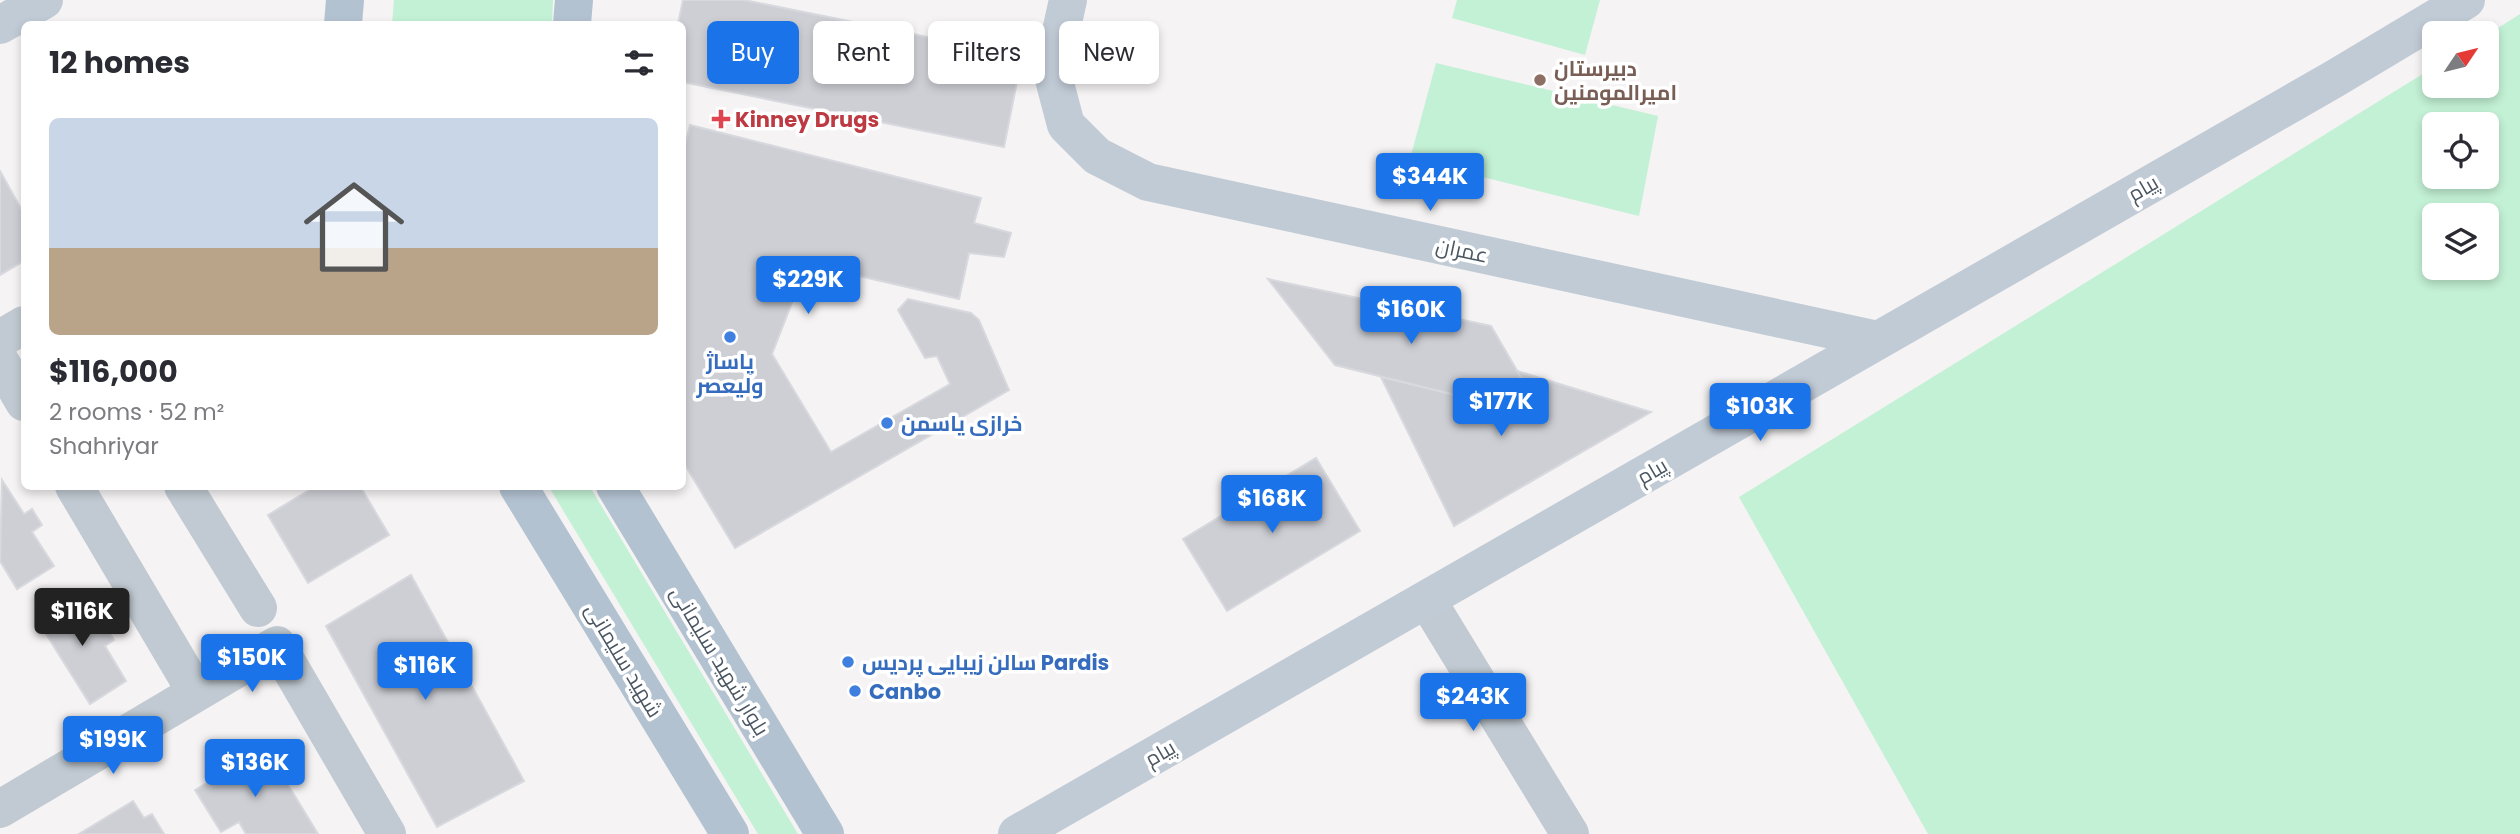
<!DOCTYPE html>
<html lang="en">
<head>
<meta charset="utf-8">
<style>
	body { margin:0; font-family:Poppins,Cairo,sans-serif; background:#f7f7f7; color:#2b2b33; height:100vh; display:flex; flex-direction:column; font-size:26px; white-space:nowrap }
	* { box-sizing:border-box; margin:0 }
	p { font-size:23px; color:#7c7c81 }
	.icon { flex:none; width:38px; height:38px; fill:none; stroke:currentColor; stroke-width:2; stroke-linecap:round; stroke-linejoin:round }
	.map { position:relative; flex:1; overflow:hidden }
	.details { position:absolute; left:21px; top:21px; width:665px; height:469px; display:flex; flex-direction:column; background:#fff; border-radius:10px; box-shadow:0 4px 10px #0003 }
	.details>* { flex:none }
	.guide { position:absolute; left:707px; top:21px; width:665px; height:63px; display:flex; gap:14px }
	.needle { width:46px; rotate:55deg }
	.controls { position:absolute; left:2422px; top:21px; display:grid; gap:14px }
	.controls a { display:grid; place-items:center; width:77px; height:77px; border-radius:10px; background:#fff; box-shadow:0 4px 10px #0003; font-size:35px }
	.price { position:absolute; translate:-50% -60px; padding:0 16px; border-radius:7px; background:#1a73e8; color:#fff; font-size:23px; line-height:46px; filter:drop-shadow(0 2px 4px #0008) }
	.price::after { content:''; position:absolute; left:50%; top:42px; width:21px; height:16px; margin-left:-10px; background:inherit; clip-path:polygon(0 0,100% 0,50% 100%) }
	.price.on { background:#222; color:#fff }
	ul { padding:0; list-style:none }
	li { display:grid; align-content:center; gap:14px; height:371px; padding:0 28px }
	li span { display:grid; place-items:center; height:217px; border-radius:10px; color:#555 }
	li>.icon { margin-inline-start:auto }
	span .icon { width:126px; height:126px; fill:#fffc; stroke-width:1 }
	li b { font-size:30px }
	h2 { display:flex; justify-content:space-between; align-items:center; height:84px; padding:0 28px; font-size:30px }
	.tag { padding:0 24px; border-radius:10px; background:#fff; box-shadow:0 4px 10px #0003; font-size:24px; line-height:63px }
	.tag.on { background:#1a73e8; color:#fff }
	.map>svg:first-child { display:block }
	.green { fill:#c3f1d5; fill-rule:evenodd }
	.building { fill:#cdcfd5; stroke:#d7d9de; stroke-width:2 }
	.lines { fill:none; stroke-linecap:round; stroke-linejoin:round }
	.street { stroke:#c1cad2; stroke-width:38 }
	.secondary { stroke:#c1cbd6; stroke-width:38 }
	.primary { stroke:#b3c2d1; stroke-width:38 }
	.education-dot { fill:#8d6e63; stroke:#fff; stroke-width:2.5 }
	.health-dot { fill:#e0444e; stroke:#fff; stroke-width:2.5 }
	.shop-dot { fill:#3f7fe0; stroke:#fff; stroke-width:2.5 }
	.labels { text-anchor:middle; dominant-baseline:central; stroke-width:7; stroke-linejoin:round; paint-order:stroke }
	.education-label { font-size:21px; font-weight:bold; fill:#785e54; stroke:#fff; text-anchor:start }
	.health-label { font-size:21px; font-weight:bold; fill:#be3a42; stroke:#fff; text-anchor:start }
	.street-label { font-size:21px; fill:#4a5661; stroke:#fff }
	.shop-label { font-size:21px; font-weight:bold; fill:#366cbe; stroke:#fff; text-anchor:start }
</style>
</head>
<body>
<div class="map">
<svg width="2520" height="834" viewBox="0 0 2520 834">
	<rect width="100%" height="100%" fill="#f5f3f3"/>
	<!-- green -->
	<g class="green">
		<path d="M394 0H553L552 24H392Z"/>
		<path d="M1457 0H1600L1585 55 1452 18Z"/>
		<path d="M2520 14V834H1928L1739 497 2434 67V86H2487V35ZM2434 124H2487V177H2434ZM2487 215V268H2434V215Z"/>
		<path d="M1436 63 1658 116 1639 216 1410 159Z"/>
		<path d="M549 487H590L798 834H758Z"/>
	</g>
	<!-- building -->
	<g class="building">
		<path d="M683 0H744L1022 56 1004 147 682 82V24H678Z"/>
		<path d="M690 125 981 198 974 223 1011 233 1004 257 969 253 959 299 807 264 772 354 831 452 950 384 937 356 925 358 898 310 908 299 971 313 979 320 1009 390 735 548 682 460V157Z"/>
		<path d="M0 171 24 214V261L0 275Z"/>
		<path d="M1268 279 1491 326 1544 417 1335 365Z"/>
		<path d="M1517 371 1651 412 1454 526 1381 377 1544 417Z"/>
		<path d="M1316 458 1360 531 1227 611 1183 539Z"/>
		<path d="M2 480 24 514 32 509 42 525 32 532 54 566 17 589 0 561Z"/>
		<path d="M316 486H360L389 535 308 583 268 515Z"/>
		<path d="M411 575 524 781 437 827 326 626Z"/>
		<path d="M74 595 96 629 104 623 114 640 105 646 126 681 90 704 36 618Z"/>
		<path d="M265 747 318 834H246L239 822 221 832 195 790Z"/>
		<path d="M133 801 144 818 152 814 164 834H79Z"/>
	</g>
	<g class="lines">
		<!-- street -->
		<g class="street">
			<path d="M0 339 24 325"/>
			<path d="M0 361 24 402"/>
			<path d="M74 486 196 692"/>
			<path d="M183 486 258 608"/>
			<path d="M1427 600 1570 834"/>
			<path d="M0 809 277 645 387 834"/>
		</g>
		<!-- secondary -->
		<g class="secondary">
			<path d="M1068 0 1052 72 1066 125 1097 156 1148 182 1878 340"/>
			<path d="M0 25 44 0"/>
			<path d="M1017 834 2334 79 2466 0"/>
		</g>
		<!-- primary -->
		<g class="primary">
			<path d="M343 24 345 0"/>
			<path d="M572 24 574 0"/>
			<path d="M518 486 730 834"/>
			<path d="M615 486 825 834"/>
		</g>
	</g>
	<!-- markers -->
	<circle class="education-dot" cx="1540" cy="80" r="7"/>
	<path class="health-dot" d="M717.5 108.5h7v7h7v7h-7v7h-7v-7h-7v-7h7z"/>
	<g class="shop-dot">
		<circle cx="730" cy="337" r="7"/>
		<circle cx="887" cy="423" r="7"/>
		<circle cx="848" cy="662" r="7"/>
		<circle cx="855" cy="691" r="7"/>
	</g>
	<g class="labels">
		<!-- education labels -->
		<g class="education-label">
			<text x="1554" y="68">دبیرستان<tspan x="1554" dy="24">امیرالمومنین</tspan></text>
		</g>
		<!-- health labels -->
		<g class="health-label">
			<text x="735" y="119">Kinney Drugs</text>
		</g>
		<!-- street labels -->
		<g class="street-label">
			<text transform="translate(2143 188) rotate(-30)">پیام</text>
			<text transform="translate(1462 250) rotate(12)">عمران</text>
			<text transform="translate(1652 471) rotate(-30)">پیام</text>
			<text transform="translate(624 660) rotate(59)">شهید سلیمانی</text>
			<text transform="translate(720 661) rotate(59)">بلوار شهید سلیمانی</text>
			<text transform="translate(1160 753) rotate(-30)">پیام</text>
		</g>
		<!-- shop labels -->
		<g class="shop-label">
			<text x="730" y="361" text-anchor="middle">پاساژ<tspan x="730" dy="24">ولیعصر</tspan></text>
			<text x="901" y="423">خرازی یاسمن</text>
			<text x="862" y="662">سالن زیبایی پردیس Pardis</text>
			<text x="869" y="691">Canbo</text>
		</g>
	</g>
</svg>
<div class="controls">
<a><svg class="needle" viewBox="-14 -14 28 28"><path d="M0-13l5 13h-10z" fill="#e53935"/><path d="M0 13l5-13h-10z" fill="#7c7c81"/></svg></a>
<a><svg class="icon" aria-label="locate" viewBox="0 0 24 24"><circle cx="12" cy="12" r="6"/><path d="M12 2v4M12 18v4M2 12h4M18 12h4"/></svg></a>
<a><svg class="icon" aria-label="layers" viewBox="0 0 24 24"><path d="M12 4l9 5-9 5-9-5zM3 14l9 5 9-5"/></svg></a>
</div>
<b class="price" style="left:1430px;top:213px">$344K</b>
<b class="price" style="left:808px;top:316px">$229K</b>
<b class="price" style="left:1411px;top:346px">$160K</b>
<b class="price" style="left:1501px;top:438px">$177K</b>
<b class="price" style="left:1760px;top:443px">$103K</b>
<b class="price" style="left:1272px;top:535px">$168K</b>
<b class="price on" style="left:82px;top:648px">$116K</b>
<b class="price" style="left:252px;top:694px">$150K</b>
<b class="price" style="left:425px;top:702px">$116K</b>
<b class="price" style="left:1473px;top:733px">$243K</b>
<b class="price" style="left:113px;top:776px">$199K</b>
<b class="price" style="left:255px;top:799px">$136K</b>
<div class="guide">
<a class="tag on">Buy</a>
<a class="tag">Rent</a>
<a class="tag">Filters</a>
<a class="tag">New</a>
</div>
<section class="details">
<h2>12 homes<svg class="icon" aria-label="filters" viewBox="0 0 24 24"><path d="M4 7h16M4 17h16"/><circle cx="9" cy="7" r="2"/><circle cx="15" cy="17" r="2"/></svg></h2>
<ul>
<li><span style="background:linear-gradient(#c9d6e8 60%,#b9a48a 0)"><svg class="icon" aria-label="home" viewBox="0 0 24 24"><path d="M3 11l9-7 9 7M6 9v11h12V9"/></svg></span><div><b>$116,000</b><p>2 rooms · 52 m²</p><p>Shahriyar</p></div></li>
</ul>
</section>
</div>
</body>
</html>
